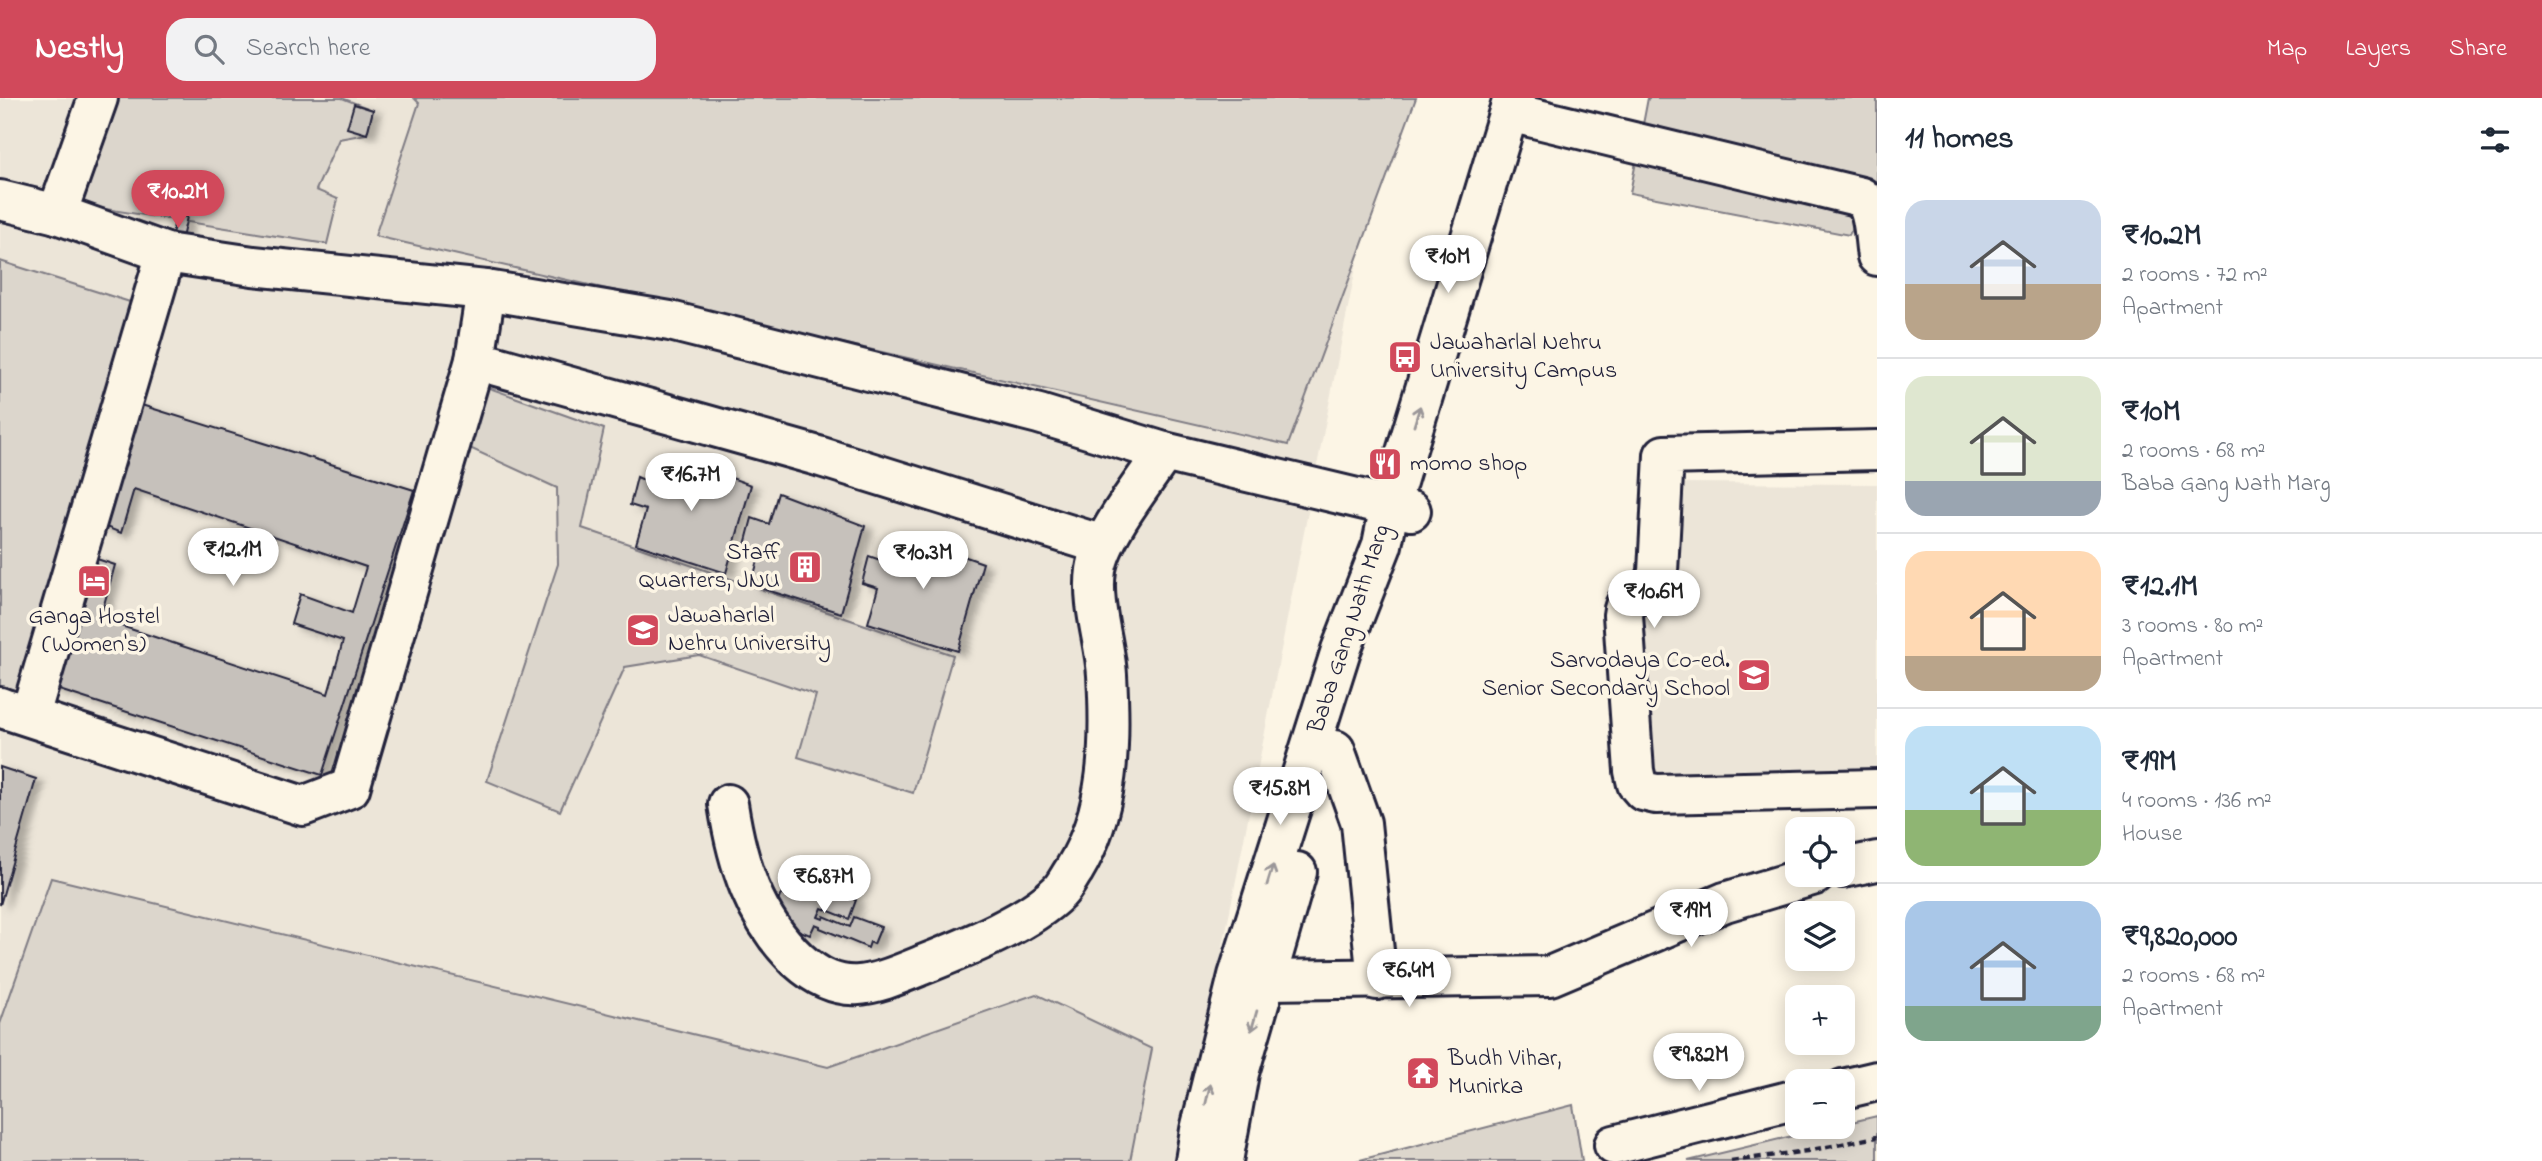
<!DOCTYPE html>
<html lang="en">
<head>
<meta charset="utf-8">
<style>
	body { margin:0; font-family:"Indie Flower",sans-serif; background:#f2f2f3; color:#1f2937; height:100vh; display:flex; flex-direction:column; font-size:26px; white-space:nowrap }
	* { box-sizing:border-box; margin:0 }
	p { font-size:23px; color:#747a83 }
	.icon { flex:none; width:38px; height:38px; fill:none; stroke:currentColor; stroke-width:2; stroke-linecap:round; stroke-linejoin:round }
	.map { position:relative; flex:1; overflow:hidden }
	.details { display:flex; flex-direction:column; background:#fff; width:665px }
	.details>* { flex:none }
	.fabs { position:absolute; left:1785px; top:719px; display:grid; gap:14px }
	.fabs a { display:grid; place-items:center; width:70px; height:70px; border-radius:14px; background:#fff; box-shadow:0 4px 18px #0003; font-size:35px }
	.price { position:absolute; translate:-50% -60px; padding:0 16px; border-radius:24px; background:#fff; color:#222; font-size:23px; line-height:46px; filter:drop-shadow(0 2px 4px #0008) }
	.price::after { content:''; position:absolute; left:50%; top:42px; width:21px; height:16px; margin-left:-10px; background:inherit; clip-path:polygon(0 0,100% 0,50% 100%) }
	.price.current { background:#d1495b; color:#fff }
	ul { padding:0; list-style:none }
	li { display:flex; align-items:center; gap:21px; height:175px; padding:0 28px }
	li+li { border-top:2px solid #e0e1e3 }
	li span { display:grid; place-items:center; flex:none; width:196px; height:140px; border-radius:21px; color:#555 }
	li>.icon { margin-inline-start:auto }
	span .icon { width:84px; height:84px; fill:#fffc; stroke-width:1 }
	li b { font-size:30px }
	h2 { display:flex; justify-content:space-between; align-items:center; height:84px; padding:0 28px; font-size:30px }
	header { display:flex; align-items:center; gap:42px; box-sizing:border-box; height:98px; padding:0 35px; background:#d1495b; color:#fff }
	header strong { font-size:33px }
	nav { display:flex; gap:38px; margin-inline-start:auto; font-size:24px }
	.search { width:490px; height:63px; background:#f2f2f3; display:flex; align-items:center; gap:18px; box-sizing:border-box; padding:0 24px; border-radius:21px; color:#747a83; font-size:26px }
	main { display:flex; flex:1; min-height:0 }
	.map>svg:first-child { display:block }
	.built { fill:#ece5d8 }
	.green { fill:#dcd6cc; stroke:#7f7c84; stroke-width:2 }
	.building { fill:#c6c1bb; stroke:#22223b; stroke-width:2; filter:url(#shadow) }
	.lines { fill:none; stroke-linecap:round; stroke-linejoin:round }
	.minor-casing { stroke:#22223b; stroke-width:44 }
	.path { stroke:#22223b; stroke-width:4.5; stroke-dasharray:7 5; stroke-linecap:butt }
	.minor { stroke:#fcf5e5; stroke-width:38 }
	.oneway { stroke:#9a9698 }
	.labels { text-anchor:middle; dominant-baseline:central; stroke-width:7; stroke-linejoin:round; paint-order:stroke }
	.poi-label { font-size:24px; fill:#22223b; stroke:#fcf5e5; text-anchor:start }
	.street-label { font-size:24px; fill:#22223b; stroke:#fcf5e5 }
</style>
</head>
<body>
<header>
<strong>Nestly</strong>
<div class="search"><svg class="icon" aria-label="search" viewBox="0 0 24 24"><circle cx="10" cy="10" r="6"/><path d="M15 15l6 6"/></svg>Search here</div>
<nav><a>Map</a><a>Layers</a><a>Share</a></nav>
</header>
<main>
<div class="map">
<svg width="1877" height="1063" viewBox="0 0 1877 1063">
	<defs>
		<filter id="shadow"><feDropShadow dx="8" dy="4.5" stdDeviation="3.5" flood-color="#0004"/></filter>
	</defs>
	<rect width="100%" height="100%" fill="#fcf5e5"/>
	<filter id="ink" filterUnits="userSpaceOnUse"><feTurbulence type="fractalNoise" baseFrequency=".0143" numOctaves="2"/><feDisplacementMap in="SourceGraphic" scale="14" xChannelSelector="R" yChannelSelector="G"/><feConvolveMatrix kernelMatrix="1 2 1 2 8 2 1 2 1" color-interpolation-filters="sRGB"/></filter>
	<g filter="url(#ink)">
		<!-- built -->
		<g class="built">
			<path d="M0 0H1389L1181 1063H0Z"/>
			<path d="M1654 385 1877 386V676L1641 681 1624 502 1649 503Z"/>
		</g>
		<!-- green -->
		<g class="green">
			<path d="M106 0H342L373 12 367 36 339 41 316 92 338 101 327 146 74 106Z"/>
			<path d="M414 0H1416L1288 347 375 138 419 5Z"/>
			<path d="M1648 0H1877V88L1849 137 1630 95Z"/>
			<path d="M0 163 133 205 21 599 0 593Z"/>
			<path d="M464 281 604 331 582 430 953 557 913 695 798 659 816 597 699 557 625 569 560 713 487 683 558 466 557 390 450 341Z"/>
			<path d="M51 780 828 969 1036 896 1152 951 1130 1063H0V926Z"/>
			<path d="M1573 1007 1582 1063H1356Z"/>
			<path d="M1877 1018V1063H1688L1830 1029H1843V1026Z"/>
		</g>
		<!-- building -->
		<g class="building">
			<path d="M354 6 373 12 367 36 347 30Z"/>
			<path d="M176 117 187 119 180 148 170 146Z"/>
			<path d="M135 305 414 392 322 677 47 588 85 457 115 467 100 521 328 596 343 543 291 526 300 496 352 515 366 469 134 391 121 435 98 426Z"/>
			<path d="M663 355 751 387 726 475 636 446 646 412 630 407 637 379 653 386Z"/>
			<path d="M778 395 865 428 841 515 751 487 761 452 745 447 752 420 769 426Z"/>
			<path d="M895 434 983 465 958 553 868 525 878 490 862 485 869 458 886 464Z"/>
			<path d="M0 669 36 681 0 807Z"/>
			<path d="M810 784 856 802 849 821 822 810 818 819 823 821 824 818 850 829 854 819 881 829 874 846 870 844 868 850 820 830V828L815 826 810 837 771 821 781 796 799 803 800 799 804 800Z"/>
		</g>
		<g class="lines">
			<!-- minor casing -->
			<g class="minor-casing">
				<g id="minor">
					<path d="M1509 14 1861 99C1875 109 1874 142 1877 158"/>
					<path d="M0 102 57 116 166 155 253 168 486 192 670 223 1039 316 1164 354 1411 413"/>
					<path d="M57 116 98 0"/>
					<path d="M475 262 818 358 1103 447"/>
					<path d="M1877 352 1664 357 1658 474C1651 503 1625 491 1623 517L1634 673 1637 686 1643 693 1656 696 1877 691"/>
					<path d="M0 609C12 614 23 616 33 607L166 155"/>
					<path d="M8 612 303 708 350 690 475 262 486 192"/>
					<path d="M1335 652 1361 725 1377 882"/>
					<path d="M728 706C737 765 754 820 798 862 841 901 871 888 920 868 962 851 1027 826 1059 794 1065 788 1069 779 1074 772 1110 713 1111 644 1107 577 1105 543 1091 507 1096 472 1101 437 1144 385 1164 354"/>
					<path d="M1843 770 1877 763"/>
					<path d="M1267 882 1550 878 1725 804 1815 777"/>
					<path d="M1843 991 1877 983"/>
					<path d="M1614 1047 1797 1001"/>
					<path d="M1195 1063 1200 1032 1238 878 1341 552 1382 447 1390 407 1513 0"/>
					<path d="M1223 1063 1239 975 1297 774"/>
				</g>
			</g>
			<!-- path -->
			<path class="path" d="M1731 1063 1807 1053 1877 1039"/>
			<!-- minor -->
			<use href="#minor" class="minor"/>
		</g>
		<!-- one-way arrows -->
		<defs><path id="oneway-shaft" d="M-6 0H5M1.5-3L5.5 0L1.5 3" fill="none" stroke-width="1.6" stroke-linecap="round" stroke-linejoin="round" transform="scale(1.75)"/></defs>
		<g class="oneway">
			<use href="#oneway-shaft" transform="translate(1417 318) rotate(-73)"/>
			<use href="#oneway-shaft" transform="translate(1270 777) rotate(-73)"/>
			<use href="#oneway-shaft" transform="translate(1254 923) rotate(106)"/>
			<use href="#oneway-shaft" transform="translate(1208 996) rotate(-77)"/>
		</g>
	</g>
	<!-- icons -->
	<defs>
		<g id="bus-square" transform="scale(1.75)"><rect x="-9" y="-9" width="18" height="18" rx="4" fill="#d1495b" stroke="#fcf5e5"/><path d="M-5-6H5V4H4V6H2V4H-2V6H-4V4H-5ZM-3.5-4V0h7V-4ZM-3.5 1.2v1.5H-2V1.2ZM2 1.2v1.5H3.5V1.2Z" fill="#fff"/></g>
		<g id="restaurant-square" transform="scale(1.75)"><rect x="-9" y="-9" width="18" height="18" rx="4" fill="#d1495b" stroke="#fcf5e5"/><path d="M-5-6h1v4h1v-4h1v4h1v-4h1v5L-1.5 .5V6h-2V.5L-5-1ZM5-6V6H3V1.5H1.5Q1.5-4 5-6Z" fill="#fff"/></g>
		<g id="building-square" transform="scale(1.75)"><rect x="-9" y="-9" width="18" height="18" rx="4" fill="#d1495b" stroke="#fcf5e5"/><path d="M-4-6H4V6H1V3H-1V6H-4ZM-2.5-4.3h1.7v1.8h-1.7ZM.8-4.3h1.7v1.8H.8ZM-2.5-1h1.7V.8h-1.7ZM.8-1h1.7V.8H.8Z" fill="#fff"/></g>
		<g id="hotel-square" transform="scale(1.75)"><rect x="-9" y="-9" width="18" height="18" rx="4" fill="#d1495b" stroke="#fcf5e5"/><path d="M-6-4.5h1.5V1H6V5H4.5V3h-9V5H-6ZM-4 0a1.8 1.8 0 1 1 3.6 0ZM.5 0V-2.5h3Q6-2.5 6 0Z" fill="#fff"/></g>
		<g id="university-square" transform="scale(1.75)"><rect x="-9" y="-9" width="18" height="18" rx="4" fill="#d1495b" stroke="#fcf5e5"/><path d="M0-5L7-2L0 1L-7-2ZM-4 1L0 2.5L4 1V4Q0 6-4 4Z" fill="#fff"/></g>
		<g id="school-square" transform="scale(1.75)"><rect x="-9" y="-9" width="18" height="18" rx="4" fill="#d1495b" stroke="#fcf5e5"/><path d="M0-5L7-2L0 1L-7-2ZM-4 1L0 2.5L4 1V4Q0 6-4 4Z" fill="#fff"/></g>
		<g id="temple-square" transform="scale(1.75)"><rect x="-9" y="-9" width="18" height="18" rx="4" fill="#d1495b" stroke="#fcf5e5"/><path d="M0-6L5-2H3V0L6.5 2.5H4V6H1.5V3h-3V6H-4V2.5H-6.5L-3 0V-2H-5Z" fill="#fff"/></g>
	</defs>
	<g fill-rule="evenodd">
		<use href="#bus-square" x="1405" y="259"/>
		<use href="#restaurant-square" x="1385" y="366"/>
		<use href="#building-square" x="805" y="469"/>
		<use href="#hotel-square" x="94" y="483"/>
		<use href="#university-square" x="643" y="532"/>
		<use href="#school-square" x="1754" y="577"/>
		<use href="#temple-square" x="1423" y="975"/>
	</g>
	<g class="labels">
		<!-- poi labels -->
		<g class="poi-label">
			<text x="1430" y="245">Jawaharlal Nehru<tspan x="1430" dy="28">University Campus</tspan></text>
			<text x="1410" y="366">momo shop</text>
			<text x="780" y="455" text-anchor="end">Staff<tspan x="780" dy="28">Quarters, JNU</tspan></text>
			<text x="668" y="518">Jawaharlal<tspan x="668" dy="28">Nehru University</tspan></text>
			<text x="94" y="519" text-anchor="middle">Ganga Hostel<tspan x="94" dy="28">(Women's)</tspan></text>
			<text x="1730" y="563" text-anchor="end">Sarvodaya Co-ed.<tspan x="1730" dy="28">Senior Secondary School</tspan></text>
			<text x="1448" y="961">Budh Vihar,<tspan x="1448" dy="28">Munirka</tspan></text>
		</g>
		<!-- street labels -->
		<g class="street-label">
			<text transform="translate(1350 531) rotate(-72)">Baba Gang Nath Marg</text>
		</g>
	</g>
</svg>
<div class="fabs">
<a><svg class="icon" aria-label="locate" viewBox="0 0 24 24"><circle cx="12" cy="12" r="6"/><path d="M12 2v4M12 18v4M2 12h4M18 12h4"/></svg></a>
<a><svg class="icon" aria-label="layers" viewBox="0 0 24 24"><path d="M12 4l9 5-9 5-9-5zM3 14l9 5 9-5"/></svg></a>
<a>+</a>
<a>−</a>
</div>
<b class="price current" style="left:178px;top:132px">₹10.2M</b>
<b class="price" style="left:1448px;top:197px">₹10M</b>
<b class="price" style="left:691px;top:415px">₹16.7M</b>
<b class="price" style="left:233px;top:490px">₹12.1M</b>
<b class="price" style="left:923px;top:493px">₹10.3M</b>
<b class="price" style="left:1654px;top:532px">₹10.6M</b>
<b class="price" style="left:1280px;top:729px">₹15.8M</b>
<b class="price" style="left:824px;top:817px">₹6.87M</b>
<b class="price" style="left:1691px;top:851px">₹19M</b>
<b class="price" style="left:1409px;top:911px">₹6.4M</b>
<b class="price" style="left:1699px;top:995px">₹9.82M</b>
</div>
<section class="details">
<h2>11 homes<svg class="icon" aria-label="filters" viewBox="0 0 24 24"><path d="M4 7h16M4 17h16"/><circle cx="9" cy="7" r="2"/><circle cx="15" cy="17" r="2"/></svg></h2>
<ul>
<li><span style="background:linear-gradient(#c9d6e8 60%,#b9a48a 0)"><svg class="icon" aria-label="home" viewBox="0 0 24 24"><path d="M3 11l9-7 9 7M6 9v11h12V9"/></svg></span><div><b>₹10.2M</b><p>2 rooms · 72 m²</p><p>Apartment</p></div></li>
<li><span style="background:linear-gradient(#dfe7d0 75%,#9aa5b1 0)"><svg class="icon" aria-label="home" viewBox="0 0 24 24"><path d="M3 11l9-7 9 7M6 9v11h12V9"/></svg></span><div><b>₹10M</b><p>2 rooms · 68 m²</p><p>Baba Gang Nath Marg</p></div></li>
<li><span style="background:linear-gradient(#ffd9b3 75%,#b9a48a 0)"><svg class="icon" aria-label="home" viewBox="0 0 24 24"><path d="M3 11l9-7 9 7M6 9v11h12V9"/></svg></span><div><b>₹12.1M</b><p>3 rooms · 80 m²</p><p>Apartment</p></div></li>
<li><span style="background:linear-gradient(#bfe0f5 60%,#8fb573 0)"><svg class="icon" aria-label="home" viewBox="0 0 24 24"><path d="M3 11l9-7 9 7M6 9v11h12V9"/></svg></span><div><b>₹19M</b><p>4 rooms · 136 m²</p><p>House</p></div></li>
<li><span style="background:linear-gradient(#a9c7e8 75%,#7fa58c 0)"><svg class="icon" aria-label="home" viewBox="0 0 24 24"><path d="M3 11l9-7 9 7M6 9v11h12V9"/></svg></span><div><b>₹9,820,000</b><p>2 rooms · 68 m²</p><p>Apartment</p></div></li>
</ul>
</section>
</main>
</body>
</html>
